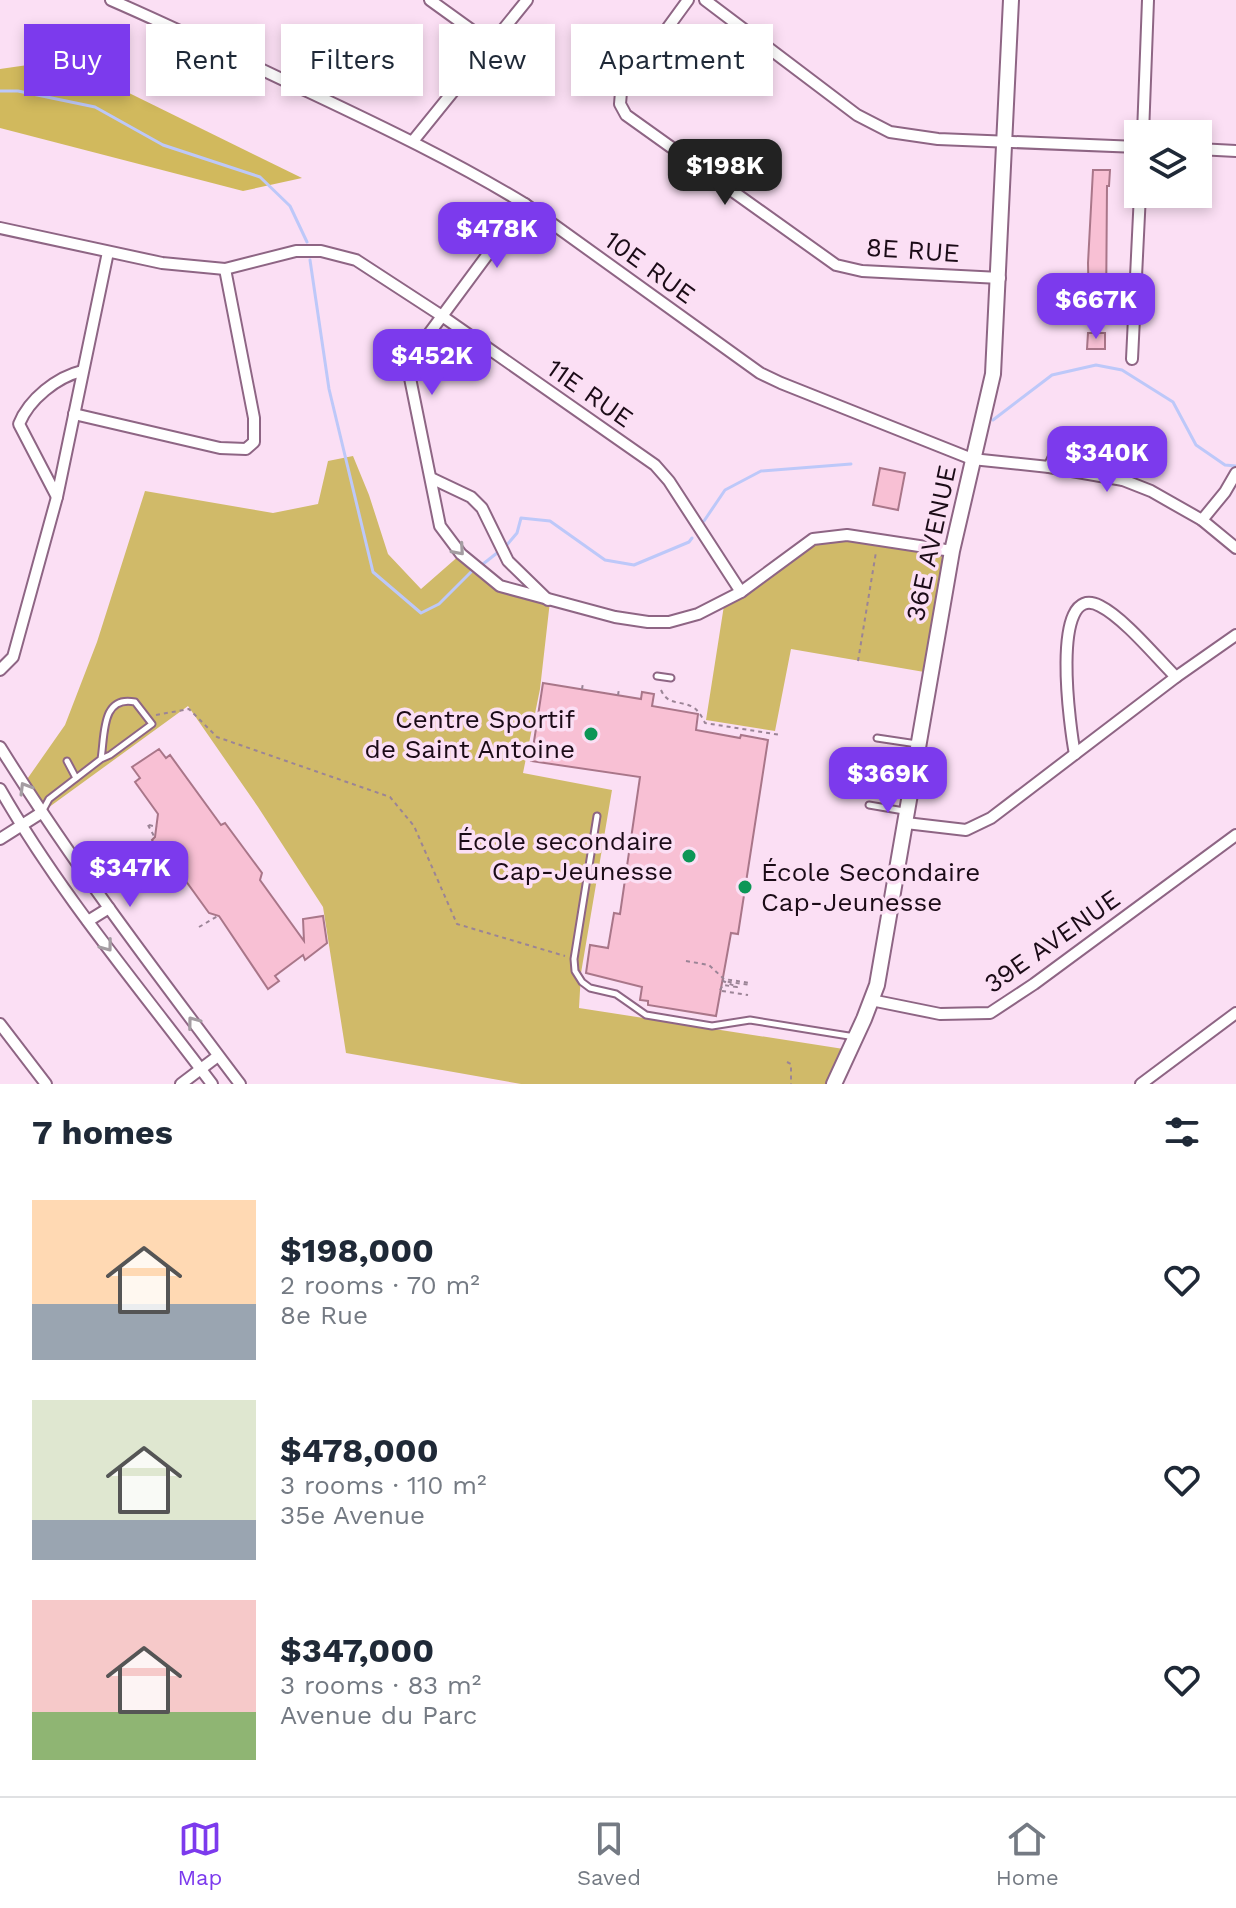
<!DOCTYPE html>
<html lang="en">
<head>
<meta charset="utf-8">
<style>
	body { margin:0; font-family:"Work Sans",sans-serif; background:#f6f6f7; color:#1f2937; height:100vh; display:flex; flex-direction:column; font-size:30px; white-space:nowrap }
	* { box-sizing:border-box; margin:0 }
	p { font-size:26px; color:#747a83 }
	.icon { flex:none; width:44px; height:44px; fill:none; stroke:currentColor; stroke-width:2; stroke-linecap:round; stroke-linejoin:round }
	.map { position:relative; height:1084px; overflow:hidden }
	.side { display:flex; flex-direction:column; background:#fff; flex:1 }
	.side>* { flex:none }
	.guide { position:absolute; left:24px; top:24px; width:800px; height:72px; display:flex; gap:16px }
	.buttons { position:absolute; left:1124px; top:120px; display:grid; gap:16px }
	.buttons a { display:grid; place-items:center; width:88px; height:88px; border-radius:0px; background:#fff; box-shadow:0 4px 12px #0003; font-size:40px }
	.price { position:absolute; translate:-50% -68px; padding:0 18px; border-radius:16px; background:#7c3aed; color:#fff; font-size:26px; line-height:52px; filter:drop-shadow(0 2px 4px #0008) }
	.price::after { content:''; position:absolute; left:50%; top:48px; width:24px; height:18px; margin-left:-12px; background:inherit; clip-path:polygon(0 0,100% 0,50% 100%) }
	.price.selected { background:#222; color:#fff }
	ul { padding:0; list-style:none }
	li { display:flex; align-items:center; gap:24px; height:200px; padding:0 32px }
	li span { display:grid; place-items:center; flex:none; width:224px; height:160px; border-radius:0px; color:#555 }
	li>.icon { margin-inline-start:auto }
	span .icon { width:96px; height:96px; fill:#fffc; stroke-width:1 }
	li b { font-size:34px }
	h2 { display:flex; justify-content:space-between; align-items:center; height:96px; padding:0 32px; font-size:34px }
	.chip { padding:0 28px; border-radius:0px; background:#fff; box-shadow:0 4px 12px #0003; font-size:28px; line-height:72px }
	.chip.selected { background:#7c3aed; color:#fff }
	.tabs { display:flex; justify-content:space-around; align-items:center; height:112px; border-top:2px solid #e0e1e3; background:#fff; font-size:22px; color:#747a83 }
	.tabs a { display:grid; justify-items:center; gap:4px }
	.tabs .selected { color:#7c3aed }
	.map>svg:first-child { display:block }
	.green { fill:#d0ba69 }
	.forest { fill:#d1b95d }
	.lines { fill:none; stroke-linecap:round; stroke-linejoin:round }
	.stream { stroke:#bdc8f9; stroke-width:3 }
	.building { fill:#f8c0d4; stroke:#a97689; stroke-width:2 }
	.service-casing { stroke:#8e6584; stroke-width:9 }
	.minor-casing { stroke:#8e6584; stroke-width:14 }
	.tertiary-casing { stroke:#8e6584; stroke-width:18 }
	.path { stroke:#9b8496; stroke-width:2; stroke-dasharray:4 4; stroke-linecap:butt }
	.service { stroke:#fff; stroke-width:5 }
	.minor { stroke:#fff; stroke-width:10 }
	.tertiary { stroke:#fff; stroke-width:14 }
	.oneway { stroke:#a49da2 }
	.poi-dot { fill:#0c9656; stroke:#fbdff4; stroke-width:3 }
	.labels { text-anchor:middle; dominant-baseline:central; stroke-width:7; stroke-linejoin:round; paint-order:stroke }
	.street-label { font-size:26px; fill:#1b0b17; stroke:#fbdff4 }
	.poi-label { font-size:26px; fill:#1b0b17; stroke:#fbdff4; text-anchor:end }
</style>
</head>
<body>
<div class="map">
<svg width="1236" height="1084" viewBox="0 0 1236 1084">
	<rect width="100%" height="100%" fill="#fbdff4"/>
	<!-- green -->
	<g class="green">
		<path d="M353 456 369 495 388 554 421 589 461 554 500 586 550 601 540 689 523 773 612 790 581 973 579 1008 850 1050 834 1084H521L346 1053 323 907 258 807 188 706 41 813 23 785 65 725 97 642 145 491 273 513 318 504 328 461Z"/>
		<path d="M847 535 952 551 930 673 791 649 775 731 706 720 725 599 813 539Z"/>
	</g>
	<!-- forest -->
	<path class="forest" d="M62 60 302 178 243 191 0 128V69Z"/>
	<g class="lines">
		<!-- stream -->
		<g class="stream">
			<path d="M0 91H18L95 107 163 145 260 177 290 206 307 242"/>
			<path d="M310 260 329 389 373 572 421 613 439 604 472 571"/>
			<path d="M993 420 1052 375 1096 365 1122 370 1173 402 1196 445 1225 465 1236 466"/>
			<path d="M704 521 725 490 761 471 851 464"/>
			<path d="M506 546 517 533 521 518 550 521 605 560 634 565 689 542 692 538"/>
			<path d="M483 564 497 553"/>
		</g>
	</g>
	<!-- building -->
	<g class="building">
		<path d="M1093 170H1110L1109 186H1107L1106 315 1089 314 1088 263Z"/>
		<path d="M1088 333H1105V349H1087Z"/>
		<path d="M880 468 905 473 898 510 873 505Z"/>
		<path d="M543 683 641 699 642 692 654 694 652 706 698 714 696 730 740 738 741 735 768 740 738 934 731 933 716 1016 648 1005V1001L640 1000 642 987 586 973 590 945 608 948 614 913 620 914 640 777 531 761Z"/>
		<path d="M159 749 166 758 170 755 221 825 225 823 262 873 260 880 304 941 303 919 323 916 327 943 305 960 303 955 275 976 279 981 268 989 219 916 209 913 180 873 163 885 159 884 143 862 158 850 152 840 155 837 158 814 135 782 140 778 132 767Z"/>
	</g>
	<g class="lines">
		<!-- service casing -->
		<g class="service-casing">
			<g id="service">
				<path d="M657 676 671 678"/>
				<path d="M877 738 917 744"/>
				<path d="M67 761 76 778"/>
				<path d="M869 805 904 811"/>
				<path d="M42 812 49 799 101 759C105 735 101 695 135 702L152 724 110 755 101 759"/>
				<path d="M597 816 574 959 575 971 582 982 590 988 616 994 646 1015 712 1026 750 1020 855 1037"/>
			</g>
		</g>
		<!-- minor casing -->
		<g class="minor-casing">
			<g id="minor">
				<path d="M111 0C178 29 243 61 309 92 383 127 456 162 525 204L760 373 781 383 972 459 1049 467 1123 480 1151 491 1202 520 1236 548"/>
				<path d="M430 0 491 44"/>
				<path d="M688 0 621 92 620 104 626 115 836 265 862 271 1000 278"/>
				<path d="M705 0 857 115 890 132 938 139 1138 147"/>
				<path d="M1143 134 1148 0"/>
				<path d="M413 141 527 0"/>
				<path d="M1198 149 1236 151"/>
				<path d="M525 204 411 358 409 373 440 526 461 554 500 586 615 617 648 622H669L698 614 741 592 813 539 847 535 952 551"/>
				<path d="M0 228 162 263 225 269 296 251H321L356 260 442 316 655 465 669 481 741 592"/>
				<path d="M1132 359 1140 194"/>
				<path d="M74 414 220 448 246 449 254 442V418L225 269"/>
				<path d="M1049 467C1053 460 1056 450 1062 445 1077 430 1108 436 1118 455 1122 462 1122 472 1123 480"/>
				<path d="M433 479 471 497 482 508 508 561 548 600"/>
				<path d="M57 497 19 424C29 399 57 377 82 371"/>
				<path d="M1202 520 1225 492 1236 473"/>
				<path d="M0 670 13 657 57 497 108 252"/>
				<path d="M0 747C73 864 157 974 240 1084"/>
				<path d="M1075 754C1071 735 1048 579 1100 606 1124 618 1156 657 1176 677"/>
				<path d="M0 789C60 894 140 988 212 1084"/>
				<path d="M906 823 966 830 991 818 1176 677 1236 635"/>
				<path d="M0 839 41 813"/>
				<path d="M88 921 109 908"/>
				<path d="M871 1000 940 1014 990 1013 1034 984 1236 835"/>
				<path d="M0 1024 46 1084"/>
				<path d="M181 1084 218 1056"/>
				<path d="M1141 1084 1236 1013"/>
			</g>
		</g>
		<!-- tertiary casing -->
		<g class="tertiary-casing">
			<path id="tertiary" d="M834 1084 864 1019 877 985 952 551 993 374 1011 0"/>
		</g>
		<!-- path -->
		<g class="path">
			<path d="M858 661 876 552"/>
			<path d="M582 689 583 683"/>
			<path d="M661 690C668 706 680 700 693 707 699 711 702 717 705 723L781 735"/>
			<path d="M618 695 619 689"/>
			<path d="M156 715 189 709 217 737 390 797 414 826 457 924 565 956"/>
			<path d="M148 825 155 838"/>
			<path d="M149 825 157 827"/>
			<path d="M141 863 157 886"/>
			<path d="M199 927 218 916"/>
			<path d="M686 961 709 965 724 979 750 983"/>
			<path d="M720 990 723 985 737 987 723 981 750 985"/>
			<path d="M722 991 748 995"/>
			<path d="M787 1062 791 1064V1084"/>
		</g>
		<!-- service -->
		<use href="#service" class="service"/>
		<!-- minor -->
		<use href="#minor" class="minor"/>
		<!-- tertiary -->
		<use href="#tertiary" class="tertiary"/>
	</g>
	<!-- one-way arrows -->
	<defs><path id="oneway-chevron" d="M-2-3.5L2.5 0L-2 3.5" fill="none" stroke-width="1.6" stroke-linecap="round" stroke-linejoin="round" transform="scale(2)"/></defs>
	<g class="oneway">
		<use href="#oneway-chevron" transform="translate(459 550) rotate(49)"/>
		<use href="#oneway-chevron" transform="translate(25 788) rotate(-121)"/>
		<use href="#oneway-chevron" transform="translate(107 946) rotate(53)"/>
		<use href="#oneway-chevron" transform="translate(193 1022) rotate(-127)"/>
	</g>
	<!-- markers -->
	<g class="poi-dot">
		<circle cx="591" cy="734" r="8"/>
		<circle cx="689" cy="856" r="8"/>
		<circle cx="745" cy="887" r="8"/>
	</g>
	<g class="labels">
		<!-- street labels -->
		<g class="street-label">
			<text transform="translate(913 250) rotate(4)">8E RUE</text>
			<text transform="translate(650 267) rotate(36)">10E RUE</text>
			<text transform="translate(590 393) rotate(35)">11E RUE</text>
			<text transform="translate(931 543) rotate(-78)">36E AVENUE</text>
			<text transform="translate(1052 941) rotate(-35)">39E AVENUE</text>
		</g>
		<!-- poi labels -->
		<g class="poi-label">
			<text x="575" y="719">Centre Sportif<tspan x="575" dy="30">de Saint Antoine</tspan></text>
			<text x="673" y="841">École secondaire<tspan x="673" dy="30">Cap-Jeunesse</tspan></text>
			<text x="761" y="872" text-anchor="start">École Secondaire<tspan x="761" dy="30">Cap-Jeunesse</tspan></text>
		</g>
	</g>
</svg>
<div class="buttons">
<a><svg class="icon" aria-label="layers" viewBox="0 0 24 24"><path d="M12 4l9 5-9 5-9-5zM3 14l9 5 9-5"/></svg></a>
</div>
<b class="price selected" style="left:725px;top:207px">$198K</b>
<b class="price" style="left:497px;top:270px">$478K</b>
<b class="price" style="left:1096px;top:341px">$667K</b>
<b class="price" style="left:432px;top:397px">$452K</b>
<b class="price" style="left:1107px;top:494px">$340K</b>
<b class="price" style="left:888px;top:815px">$369K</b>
<b class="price" style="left:130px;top:909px">$347K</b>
<div class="guide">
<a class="chip selected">Buy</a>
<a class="chip">Rent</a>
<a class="chip">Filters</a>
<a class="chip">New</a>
<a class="chip">Apartment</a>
</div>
</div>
<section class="side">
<h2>7 homes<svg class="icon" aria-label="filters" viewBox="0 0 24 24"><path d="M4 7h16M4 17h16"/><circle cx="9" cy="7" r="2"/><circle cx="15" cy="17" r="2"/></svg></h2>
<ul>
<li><span style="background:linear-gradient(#ffd9b3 65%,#9aa5b1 0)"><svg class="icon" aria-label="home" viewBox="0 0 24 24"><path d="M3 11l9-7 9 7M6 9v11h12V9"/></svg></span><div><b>$198,000</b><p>2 rooms · 70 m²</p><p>8e Rue</p></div><svg class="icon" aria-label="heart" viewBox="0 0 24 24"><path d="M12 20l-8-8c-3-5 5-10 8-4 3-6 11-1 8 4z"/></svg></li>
<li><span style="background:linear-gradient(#dfe7d0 75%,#9aa5b1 0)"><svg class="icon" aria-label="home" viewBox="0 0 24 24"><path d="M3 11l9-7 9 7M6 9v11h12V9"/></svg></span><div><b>$478,000</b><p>3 rooms · 110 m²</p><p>35e Avenue</p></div><svg class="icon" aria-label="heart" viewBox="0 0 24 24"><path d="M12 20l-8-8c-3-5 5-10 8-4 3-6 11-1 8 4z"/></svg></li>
<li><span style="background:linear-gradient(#f6c9c9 70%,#8fb573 0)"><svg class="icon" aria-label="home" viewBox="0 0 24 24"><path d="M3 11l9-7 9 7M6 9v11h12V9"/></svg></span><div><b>$347,000</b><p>3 rooms · 83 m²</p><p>Avenue du Parc</p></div><svg class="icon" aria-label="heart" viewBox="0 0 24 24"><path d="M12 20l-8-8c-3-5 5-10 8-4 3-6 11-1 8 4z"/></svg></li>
</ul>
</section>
<nav class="tabs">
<a class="selected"><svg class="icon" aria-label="map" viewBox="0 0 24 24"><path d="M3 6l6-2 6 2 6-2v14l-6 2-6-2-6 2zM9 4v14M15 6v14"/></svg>Map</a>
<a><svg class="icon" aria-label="saved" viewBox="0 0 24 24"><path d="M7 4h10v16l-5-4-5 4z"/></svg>Saved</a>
<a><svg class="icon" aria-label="home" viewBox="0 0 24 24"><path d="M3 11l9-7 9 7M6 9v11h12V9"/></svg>Home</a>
</nav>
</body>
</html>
